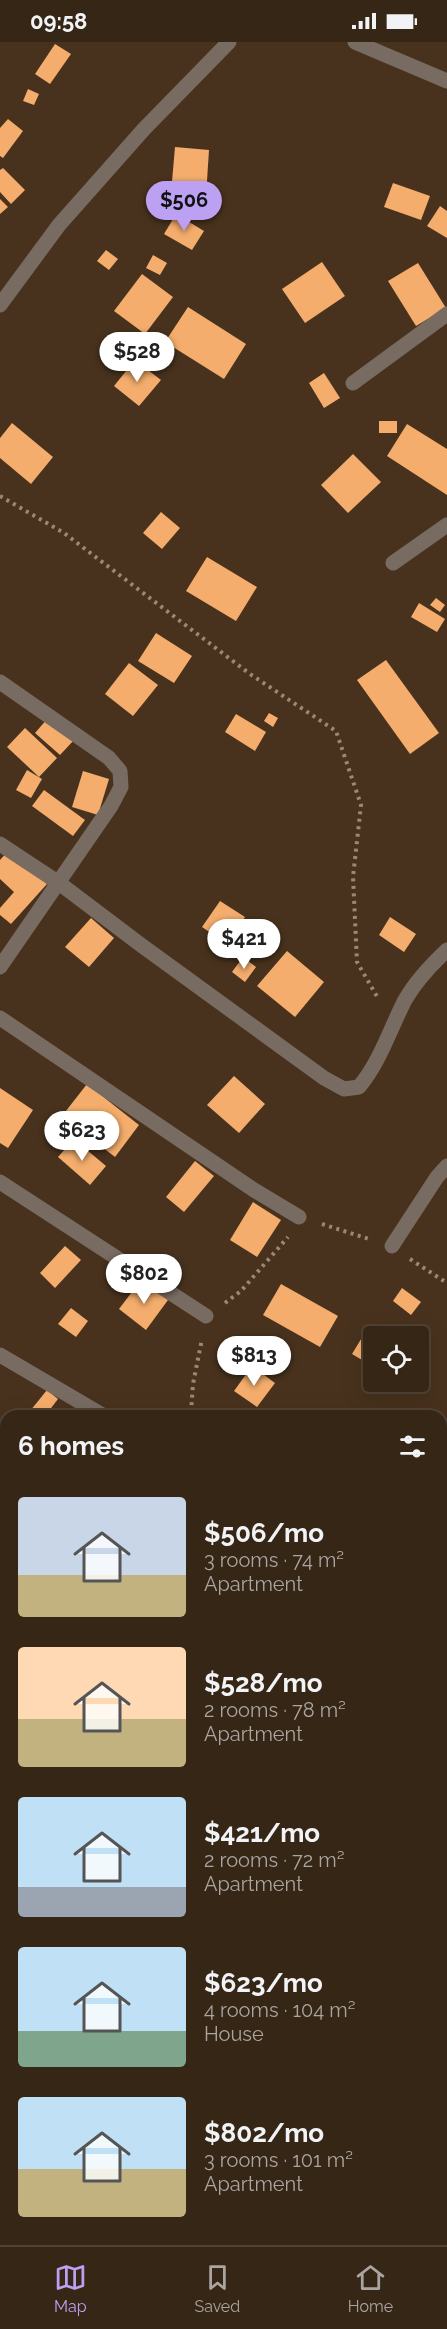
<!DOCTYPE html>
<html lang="en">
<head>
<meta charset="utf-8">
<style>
	body { margin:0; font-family:Raleway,sans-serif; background:#3d2e1f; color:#f1f3f6; height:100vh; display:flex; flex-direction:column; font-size:22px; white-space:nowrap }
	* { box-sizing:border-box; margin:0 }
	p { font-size:20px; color:#aaa5a1 }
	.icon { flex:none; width:33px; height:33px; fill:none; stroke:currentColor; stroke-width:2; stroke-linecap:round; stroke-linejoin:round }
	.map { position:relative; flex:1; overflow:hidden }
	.drawer { position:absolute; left:0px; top:1368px; width:447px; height:836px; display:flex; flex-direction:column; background:#362616; border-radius:18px 18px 0 0; box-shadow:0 6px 24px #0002,0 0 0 2px #504335 }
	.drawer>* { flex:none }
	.buttons { position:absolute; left:363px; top:1284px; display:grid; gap:12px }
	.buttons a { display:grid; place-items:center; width:66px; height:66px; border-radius:6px; background:#362616; box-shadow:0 6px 24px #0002,0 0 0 2px #504335; font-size:30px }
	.price { position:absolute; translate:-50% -51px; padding:0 14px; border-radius:21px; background:#fff; color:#222; font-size:20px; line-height:39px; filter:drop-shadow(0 2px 3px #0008) }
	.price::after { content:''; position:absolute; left:50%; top:36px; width:18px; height:14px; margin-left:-9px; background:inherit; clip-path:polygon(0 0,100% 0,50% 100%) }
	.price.active { background:#bca0f2; color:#111 }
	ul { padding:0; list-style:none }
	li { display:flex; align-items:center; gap:18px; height:150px; padding:0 18px }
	li span { display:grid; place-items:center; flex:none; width:168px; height:120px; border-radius:6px; color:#555 }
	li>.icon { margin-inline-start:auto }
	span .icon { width:72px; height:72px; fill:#fffc; stroke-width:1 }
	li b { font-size:26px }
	h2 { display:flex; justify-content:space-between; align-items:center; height:72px; padding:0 18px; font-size:26px }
	.status { display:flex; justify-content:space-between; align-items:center; height:42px; padding:0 30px; background:#362616; direction:ltr }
	.status svg { height:16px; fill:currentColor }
	.menu { display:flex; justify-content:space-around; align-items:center; height:84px; border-top:2px solid #504335; background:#362616; font-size:16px; color:#aaa5a1 }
	.menu a { display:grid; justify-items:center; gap:3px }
	.menu .active { color:#bca0f2 }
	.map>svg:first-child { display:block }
	.building { fill:#f4ad6c }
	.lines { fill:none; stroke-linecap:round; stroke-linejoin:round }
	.path { stroke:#9a8877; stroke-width:4; stroke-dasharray:3 4.5; stroke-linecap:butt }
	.street { stroke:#776b62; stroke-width:15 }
</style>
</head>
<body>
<div class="status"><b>09:58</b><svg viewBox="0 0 49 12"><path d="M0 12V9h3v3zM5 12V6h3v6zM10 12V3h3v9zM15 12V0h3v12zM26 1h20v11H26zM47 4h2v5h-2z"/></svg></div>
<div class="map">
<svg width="447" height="2203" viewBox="0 0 447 2203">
	<rect width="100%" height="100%" fill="#48321d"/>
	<!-- building -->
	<g class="building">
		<path d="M55 2 71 12 50 42 35 32Z"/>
		<path d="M28 47 39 52 34 63 23 59Z"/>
		<path d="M8 77 23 89 3 116 0 114V86Z"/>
		<path d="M175 105 209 108 206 154 171 151Z"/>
		<path d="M3 126 25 148 11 162 0 150V128Z"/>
		<path d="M393 141 430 154 421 178 384 165Z"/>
		<path d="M0 157 8 165 0 172Z"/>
		<path d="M440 164 447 169V196L427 184Z"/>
		<path d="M176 172 204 189 192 208 164 192Z"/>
		<path d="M106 208 118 217 109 228 97 219Z"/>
		<path d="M153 213 167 221 160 233 146 226Z"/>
		<path d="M322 220 345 254 305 281 282 247Z"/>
		<path d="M418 221 446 266 416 284 388 239Z"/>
		<path d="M142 232 173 255 145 292 114 269Z"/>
		<path d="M188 265 246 302 224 337 165 300Z"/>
		<path d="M135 318 161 338 139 364 114 344Z"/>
		<path d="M324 331 340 356 324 366 309 341Z"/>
		<rect x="379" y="379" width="18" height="12"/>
		<path d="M12 381 53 415 31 442 0 416V396Z"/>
		<path d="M407 382 447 407V453L387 414Z"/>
		<path d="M353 412 381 440 348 471 321 443Z"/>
		<path d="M161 470 180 486 162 507 143 491Z"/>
		<path d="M207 515 257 545 236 579 186 549Z"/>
		<path d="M436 556 445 563 440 570 430 563Z"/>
		<path d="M419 561 445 577 437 590 411 575Z"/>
		<path d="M156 591 192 614 174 641 138 619Z"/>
		<path d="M386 618 439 691 410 712 357 638Z"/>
		<path d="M129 621 158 643 133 674 105 652Z"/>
		<path d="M269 671 278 676 273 685 264 679Z"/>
		<path d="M236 672 266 690 255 709 225 690Z"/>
		<path d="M48 676 74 698 60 713 35 691Z"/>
		<path d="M25 686 57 716 39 735 7 705Z"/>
		<path d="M27 728 42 737 31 756 16 748Z"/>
		<path d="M83 729 109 737 98 773 72 765Z"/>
		<path d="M44 748 85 778 73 794 32 764Z"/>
		<path d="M9 808 47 842 11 882 0 873V866L14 850 0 837V818Z"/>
		<path d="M220 859 245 875 227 902 202 885Z"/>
		<path d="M390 875 416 892 404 910 379 893Z"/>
		<path d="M91 876 114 896 89 925 65 905Z"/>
		<path d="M287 909 324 940 295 975 257 944Z"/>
		<path d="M243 915 256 925 245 940 232 930Z"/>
		<path d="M234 1034 265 1062 239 1091 207 1063Z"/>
		<path d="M87 1042 139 1083 115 1115 62 1074Z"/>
		<path d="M0 1046 33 1068 8 1106 0 1101Z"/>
		<path d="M74 1097 106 1124 90 1143 58 1115Z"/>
		<path d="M195 1119 214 1134 184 1170 166 1155Z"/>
		<path d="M253 1160 281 1178 257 1215 230 1198Z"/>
		<path d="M65 1204 81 1218 55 1246 40 1231Z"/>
		<path d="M141 1238 168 1258 146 1288 119 1267Z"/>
		<path d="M281 1242 338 1274 320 1305 263 1273Z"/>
		<path d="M402 1246 421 1260 411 1273 393 1259Z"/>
		<path d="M71 1266 88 1279 76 1295 58 1282Z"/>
		<path d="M369 1284 384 1292 382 1294H374V1309L367 1321 352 1312Z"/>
		<path d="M252 1324 275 1341 257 1365 234 1349Z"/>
		<path d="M47 1348 58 1357 45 1374H26Z"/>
		<path d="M6 1395V1419L0 1426V1401Z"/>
		<path d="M441 1514 447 1518V1563L441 1558Z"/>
	</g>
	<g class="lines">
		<!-- path -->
		<g class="path">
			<path d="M0 454 64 491 250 632 336 689 361 763 353 835 357 920 379 958"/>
			<path d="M322 1182 372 1198"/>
			<path d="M410 1217 447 1241"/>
			<path d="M225 1261 241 1249 288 1195"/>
			<path d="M184 1374 191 1370 193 1342 202 1297"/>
			<path d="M0 1582 6 1577"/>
		</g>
		<!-- street -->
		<g class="street">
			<path d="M355 0 447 39"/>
			<path d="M0 263 59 183 144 87 229 0"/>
			<path d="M353 341 447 272"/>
			<path d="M393 521 447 483"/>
			<path d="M0 640 109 716 120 729 121 745 111 764 0 925"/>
			<path d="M0 802 59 841 141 903 324 1036 344 1047 359 1045C380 1020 390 987 405 958 416 939 431 923 447 908"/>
			<path d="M0 976 254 1148 299 1175"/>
			<path d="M0 1140 206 1274"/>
			<path d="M392 1204 437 1135 447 1124"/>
			<path d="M0 1313 104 1374"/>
		</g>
	</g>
</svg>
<div class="buttons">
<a><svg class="icon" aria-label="locate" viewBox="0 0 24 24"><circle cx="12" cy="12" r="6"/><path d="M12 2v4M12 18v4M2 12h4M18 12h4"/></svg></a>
</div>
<b class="price active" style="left:184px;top:190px">$506</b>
<b class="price" style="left:137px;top:341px">$528</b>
<b class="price" style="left:244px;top:928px">$421</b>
<b class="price" style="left:82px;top:1120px">$623</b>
<b class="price" style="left:144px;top:1263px">$802</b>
<b class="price" style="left:254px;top:1345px">$813</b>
<section class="drawer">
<h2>6 homes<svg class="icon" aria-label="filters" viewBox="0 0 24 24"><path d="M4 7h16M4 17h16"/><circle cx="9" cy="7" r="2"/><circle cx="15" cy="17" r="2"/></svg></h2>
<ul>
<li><span style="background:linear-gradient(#c9d6e8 65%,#c2b280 0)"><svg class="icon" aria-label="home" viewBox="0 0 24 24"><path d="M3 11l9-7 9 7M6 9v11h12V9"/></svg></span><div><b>$506/mo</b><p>3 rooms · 74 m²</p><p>Apartment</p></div></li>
<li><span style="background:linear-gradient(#ffd9b3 60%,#c2b280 0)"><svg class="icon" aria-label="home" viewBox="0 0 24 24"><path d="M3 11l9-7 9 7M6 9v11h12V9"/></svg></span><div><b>$528/mo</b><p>2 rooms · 78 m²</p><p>Apartment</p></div></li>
<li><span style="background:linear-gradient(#bfe0f5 75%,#9aa5b1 0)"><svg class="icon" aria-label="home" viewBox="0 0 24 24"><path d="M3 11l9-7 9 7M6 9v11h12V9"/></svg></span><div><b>$421/mo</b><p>2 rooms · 72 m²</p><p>Apartment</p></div></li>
<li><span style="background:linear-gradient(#bfe0f5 70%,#7fa58c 0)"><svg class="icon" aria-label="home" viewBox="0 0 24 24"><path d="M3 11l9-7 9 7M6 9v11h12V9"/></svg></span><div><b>$623/mo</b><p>4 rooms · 104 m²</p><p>House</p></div></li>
<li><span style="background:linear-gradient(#bfe0f5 60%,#c2b280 0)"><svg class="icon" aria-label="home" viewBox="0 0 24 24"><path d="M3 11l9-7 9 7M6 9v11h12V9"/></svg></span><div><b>$802/mo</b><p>3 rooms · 101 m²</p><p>Apartment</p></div></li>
</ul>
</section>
</div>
<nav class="menu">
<a class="active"><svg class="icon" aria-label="map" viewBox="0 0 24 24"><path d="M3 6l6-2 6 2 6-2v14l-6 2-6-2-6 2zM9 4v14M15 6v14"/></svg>Map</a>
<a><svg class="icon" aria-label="saved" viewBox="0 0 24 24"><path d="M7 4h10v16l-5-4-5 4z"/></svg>Saved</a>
<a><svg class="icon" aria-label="home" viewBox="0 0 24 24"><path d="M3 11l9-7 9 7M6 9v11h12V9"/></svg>Home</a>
</nav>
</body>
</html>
